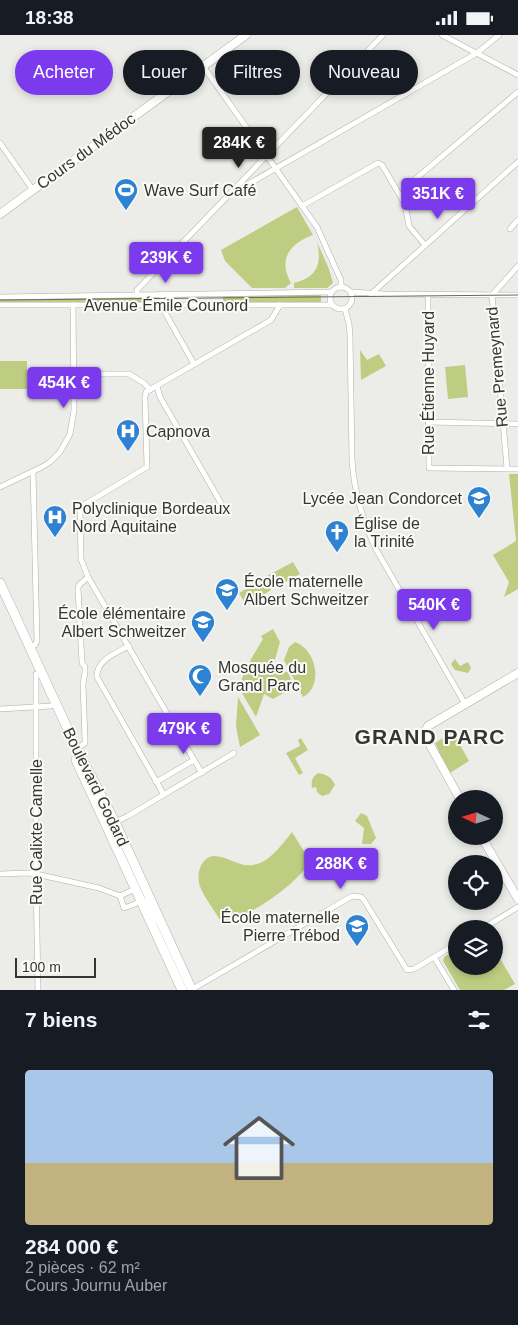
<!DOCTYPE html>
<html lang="fr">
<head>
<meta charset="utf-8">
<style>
	body { margin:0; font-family:Helvetica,sans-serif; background:#242831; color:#f1f3f6; height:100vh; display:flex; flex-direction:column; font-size:19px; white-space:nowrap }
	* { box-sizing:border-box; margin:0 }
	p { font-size:16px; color:#9ea1a6 }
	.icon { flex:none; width:28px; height:28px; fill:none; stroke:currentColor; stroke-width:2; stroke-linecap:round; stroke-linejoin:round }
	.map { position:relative; height:955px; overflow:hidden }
	.drawer { display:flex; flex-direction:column; background:#171b24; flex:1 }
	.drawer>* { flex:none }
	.hud { position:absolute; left:15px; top:15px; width:489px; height:45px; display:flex; gap:10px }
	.needle { width:32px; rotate:274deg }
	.controls { position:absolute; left:448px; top:755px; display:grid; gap:10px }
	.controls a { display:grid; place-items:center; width:55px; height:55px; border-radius:50%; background:#171b24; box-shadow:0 2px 8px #0003; font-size:25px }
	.scale { position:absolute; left:15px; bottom:12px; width:81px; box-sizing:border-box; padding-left:5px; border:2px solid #353634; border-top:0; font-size:14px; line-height:18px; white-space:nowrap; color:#353634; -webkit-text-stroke:4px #f9faf5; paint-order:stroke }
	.price { position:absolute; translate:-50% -42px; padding:0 11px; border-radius:5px; background:#7c3aed; color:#fff; font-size:16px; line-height:32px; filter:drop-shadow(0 1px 2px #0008) }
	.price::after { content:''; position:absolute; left:50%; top:30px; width:15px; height:11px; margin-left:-8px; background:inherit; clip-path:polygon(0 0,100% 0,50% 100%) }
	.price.active { background:#222; color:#fff }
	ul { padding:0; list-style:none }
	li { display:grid; align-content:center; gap:10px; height:265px; padding:0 25px }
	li+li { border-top:1px solid #363941 }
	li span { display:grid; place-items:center; height:155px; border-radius:5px; color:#555 }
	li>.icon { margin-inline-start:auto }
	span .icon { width:90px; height:90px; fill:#fffc; stroke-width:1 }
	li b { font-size:21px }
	h2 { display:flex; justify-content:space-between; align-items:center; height:60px; padding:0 25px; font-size:21px }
	.chip { padding:0 18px; border-radius:22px; background:#171b24; box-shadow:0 2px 8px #0003; font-size:18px; line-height:45px }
	.chip.active { background:#7c3aed; color:#fff }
	.status { display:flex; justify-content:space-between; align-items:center; height:35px; padding:0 25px; background:#171b24; direction:ltr }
	.status svg { height:14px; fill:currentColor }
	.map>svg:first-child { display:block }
	.green { fill:#bfcd82 }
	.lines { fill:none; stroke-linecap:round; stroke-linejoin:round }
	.street-casing { stroke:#aeafab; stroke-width:6 }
	.secondary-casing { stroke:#aeafab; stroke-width:9 }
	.primary-casing { stroke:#aeafab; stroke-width:10 }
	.street { stroke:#fff; stroke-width:5 }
	.secondary { stroke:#fff; stroke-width:8 }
	.primary { stroke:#fff; stroke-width:9 }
	.tram { stroke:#666764; stroke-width:1 }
	.labels { text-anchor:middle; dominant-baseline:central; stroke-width:4; stroke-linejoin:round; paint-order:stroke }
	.street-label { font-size:16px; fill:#353634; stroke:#f9faf5 }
	.poi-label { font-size:16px; fill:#353634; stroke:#f9faf5; text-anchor:start }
	.district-label { font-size:21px; font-weight:bold; letter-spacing:1px; fill:#353532; stroke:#f9faf5 }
</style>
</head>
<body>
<div class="status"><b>18:38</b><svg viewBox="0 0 49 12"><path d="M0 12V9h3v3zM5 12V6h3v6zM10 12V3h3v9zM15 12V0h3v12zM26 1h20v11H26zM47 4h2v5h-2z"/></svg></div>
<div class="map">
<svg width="518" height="955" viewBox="0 0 518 955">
	<rect width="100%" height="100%" fill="#ecede8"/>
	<!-- green -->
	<g class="green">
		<path d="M297 172 313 200C291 208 277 224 291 248L285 253H252L225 226 221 215Z"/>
		<path d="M317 207 329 234 333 248 327 253H294V248C318 242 322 228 317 207Z"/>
		<path d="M321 259V268L223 269V260Z"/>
		<path d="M152 261 151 269H0V264L126 263Z"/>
		<path d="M360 315 367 325 379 319 386 331 361 345Z"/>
		<rect x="0" y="326" width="27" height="28"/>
		<path d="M465 330 468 362 448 364 445 332Z"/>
		<path d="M509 439H518V554L504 562 509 547 493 520 516 506Z"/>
		<path d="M293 527 300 539 274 553 267 541Z"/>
		<path d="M265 543 271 555 246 570 239 558Z"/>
		<path d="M273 594 280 607 272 635 248 634 251 624 263 604 261 601Z"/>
		<path d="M295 607C316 614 324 651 303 662L284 625 289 612Z"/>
		<path d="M455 624 460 631 468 627 471 633 468 638 455 635 451 629Z"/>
		<path d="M245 635 288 637 294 652 273 664 264 659 256 682 239 653Z"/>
		<path d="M238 662 260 700 240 712 236 691Z"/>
		<path d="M453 697 469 726 450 738 438 718 439 716 435 708Z"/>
		<path d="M301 703 308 715 295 723 303 738 299 740 286 718 300 711 298 705Z"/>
		<path d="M318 738C326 739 332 742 335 750L329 759 322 761 317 757 316 752 312 753C311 746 312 742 318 738Z"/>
		<path d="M361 778 367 781 376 803 371 809H362L364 793 355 786Z"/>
		<path d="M292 797 310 826C301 846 243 889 220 885 215 876 201 858 199 848 197 838 201 822 214 821 231 821 242 837 262 827 274 821 284 807 292 797Z"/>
		<path d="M456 915V931H494V916L495 915 515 949 504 955H460L443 926 444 922Z"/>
	</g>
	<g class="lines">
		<!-- street casing -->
		<g class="street-casing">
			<g id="street">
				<path d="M442 0 518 40"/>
				<path d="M203 31 317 192 335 232 341 245V252"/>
				<path d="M0 108 33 155"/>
				<path d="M406 152 518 57"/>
				<path d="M231 159 477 18 499 0"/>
				<path d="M302 171 378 128 382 130 405 169 409 191 425 210"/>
				<path d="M510 194 518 185"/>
				<circle cx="341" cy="263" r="11"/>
				<path d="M351 257 384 259 518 260"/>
				<path d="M161 259 163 274 194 329"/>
				<path d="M371 259 518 127"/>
				<path d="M428 259 429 433 518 434"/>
				<path d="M137 260V255L383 0"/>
				<path d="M492 260 507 433"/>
				<path d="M492 260 518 231"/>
				<path d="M0 262 332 257"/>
				<path d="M0 270H332"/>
				<path d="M345 274 349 289 350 300 352 425C354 458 363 487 377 516L465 669"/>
				<path d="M157 351 160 362 225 475"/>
				<path d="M31 354V339H129L144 348 150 355"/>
				<path d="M428 387 518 389"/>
				<path d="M0 452 42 432 50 427 60 417 70 399 74 375 73 270"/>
				<path d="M129 611C116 618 96 625 97 642L164 760"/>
				<path d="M30 612 35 610 37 606 33 437"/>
				<path d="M36 639V842L38 955"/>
				<path d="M0 674 51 671"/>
				<path d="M77 714 85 708V705L83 649 85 637V632L82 628 78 553 79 550 88 542"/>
				<path d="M194 725 88 542 81 524 80 475 82 471 147 432 145 362 146 357 271 285 280 270"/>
				<path d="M156 747 194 725 202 738"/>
				<path d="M102 770 109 784 114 786"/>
				<path d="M115 787 128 781 234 718"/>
				<path d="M0 839 28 838 36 839 99 853 120 861"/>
				<path d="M120 861 135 854 137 856"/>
				<path d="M120 861 124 873 135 869 141 865"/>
				<path d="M146 866 156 885"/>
				<path d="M482 894 518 872"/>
				<path d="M434 922 454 955"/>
				<path d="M191 955 352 861 361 862 364 865 407 935 414 934 456 909"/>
			</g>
		</g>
		<!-- secondary casing -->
		<g class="secondary-casing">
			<g id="secondary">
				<path d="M0 179 246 0"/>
				<path d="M460 764 429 708C426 702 423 698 428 691L518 638"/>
				<path d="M481 801 518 864"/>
			</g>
		</g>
		<!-- primary casing -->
		<g class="primary-casing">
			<g id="primary">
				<path d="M0 548 77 714 115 787 192 955"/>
				<path d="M76 725 182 955"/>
			</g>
		</g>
		<!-- street -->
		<use href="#street" class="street"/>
		<!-- secondary -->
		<use href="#secondary" class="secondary"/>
		<!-- primary -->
		<use href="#primary" class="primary"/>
		<!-- tram -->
		<path class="tram" d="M0 265 518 260"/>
	</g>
	<!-- icons -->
	<defs>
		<g id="stadium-pin" transform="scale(1.25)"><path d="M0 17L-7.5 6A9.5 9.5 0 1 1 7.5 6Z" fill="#2d83d1" stroke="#f9faf5"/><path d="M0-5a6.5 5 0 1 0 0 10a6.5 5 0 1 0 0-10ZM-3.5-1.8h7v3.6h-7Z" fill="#fff"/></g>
		<g id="hospital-pin" transform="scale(1.25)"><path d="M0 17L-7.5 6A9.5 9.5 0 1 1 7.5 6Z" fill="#2d83d1" stroke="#f9faf5"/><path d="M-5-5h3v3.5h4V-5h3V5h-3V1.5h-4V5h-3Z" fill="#fff"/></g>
		<g id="school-pin" transform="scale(1.25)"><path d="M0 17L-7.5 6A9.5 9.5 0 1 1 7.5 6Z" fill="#2d83d1" stroke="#f9faf5"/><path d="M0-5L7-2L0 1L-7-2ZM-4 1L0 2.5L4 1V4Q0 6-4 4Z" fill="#fff"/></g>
		<g id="church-pin" transform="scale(1.25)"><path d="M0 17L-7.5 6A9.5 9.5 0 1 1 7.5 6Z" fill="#2d83d1" stroke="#f9faf5"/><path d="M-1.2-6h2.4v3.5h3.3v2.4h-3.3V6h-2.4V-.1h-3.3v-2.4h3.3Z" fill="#fff"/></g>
		<g id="mosque-pin" transform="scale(1.25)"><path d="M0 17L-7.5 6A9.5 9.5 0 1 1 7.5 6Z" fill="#2d83d1" stroke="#f9faf5"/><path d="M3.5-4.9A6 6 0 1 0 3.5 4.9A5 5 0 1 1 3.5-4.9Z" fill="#fff"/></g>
	</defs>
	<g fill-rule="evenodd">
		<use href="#stadium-pin" x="126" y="155"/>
		<use href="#hospital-pin" x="128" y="396"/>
		<use href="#school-pin" x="479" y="463"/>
		<use href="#hospital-pin" x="55" y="482"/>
		<use href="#church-pin" x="337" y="497"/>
		<use href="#school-pin" x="227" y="555"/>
		<use href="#school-pin" x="203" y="587"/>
		<use href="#mosque-pin" x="200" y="641"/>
		<use href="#school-pin" x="357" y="891"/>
	</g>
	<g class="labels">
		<!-- street labels -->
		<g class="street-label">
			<text transform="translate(86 116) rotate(-36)">Cours du Médoc</text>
			<text x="166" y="270">Avenue Émile Counord</text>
			<text transform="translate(497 332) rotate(-95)">Rue Premeynard</text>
			<text transform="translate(428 348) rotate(-90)">Rue Étienne Huyard</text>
			<text transform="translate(96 752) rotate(64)">Boulevard Godard</text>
			<text transform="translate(36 797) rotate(-90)">Rue Calixte Camelle</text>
		</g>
		<!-- poi labels -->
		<g class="poi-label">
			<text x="144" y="155">Wave Surf Café</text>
			<text x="146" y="396">Capnova</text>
			<text x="462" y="463" text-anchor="end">Lycée Jean Condorcet</text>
			<text x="72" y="473">Polyclinique Bordeaux<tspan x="72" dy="18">Nord Aquitaine</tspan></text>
			<text x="354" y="488">Église de<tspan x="354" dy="18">la Trinité</tspan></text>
			<text x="244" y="546">École maternelle<tspan x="244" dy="18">Albert Schweitzer</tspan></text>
			<text x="186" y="578" text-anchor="end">École élémentaire<tspan x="186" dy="18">Albert Schweitzer</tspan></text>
			<text x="218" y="632">Mosquée du<tspan x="218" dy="18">Grand Parc</tspan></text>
			<text x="340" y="882" text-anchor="end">École maternelle<tspan x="340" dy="18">Pierre Trébod</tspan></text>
		</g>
		<!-- district labels -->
		<g class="district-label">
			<text x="430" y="701">GRAND PARC</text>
		</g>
	</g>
</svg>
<div class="controls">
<a><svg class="needle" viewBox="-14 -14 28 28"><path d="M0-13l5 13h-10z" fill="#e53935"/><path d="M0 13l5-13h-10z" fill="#9ea1a6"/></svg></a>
<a><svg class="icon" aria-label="locate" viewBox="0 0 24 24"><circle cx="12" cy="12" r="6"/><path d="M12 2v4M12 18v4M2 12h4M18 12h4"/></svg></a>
<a><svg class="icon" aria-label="layers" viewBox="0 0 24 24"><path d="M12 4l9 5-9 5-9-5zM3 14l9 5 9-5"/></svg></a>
</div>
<div class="scale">100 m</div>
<b class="price active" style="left:239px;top:134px">284K €</b>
<b class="price" style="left:438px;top:185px">351K €</b>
<b class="price" style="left:166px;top:249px">239K €</b>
<b class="price" style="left:64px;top:374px">454K €</b>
<b class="price" style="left:434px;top:596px">540K €</b>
<b class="price" style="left:184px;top:720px">479K €</b>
<b class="price" style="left:341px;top:855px">288K €</b>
<div class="hud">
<a class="chip active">Acheter</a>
<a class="chip">Louer</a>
<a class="chip">Filtres</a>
<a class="chip">Nouveau</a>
</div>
</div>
<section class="drawer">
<h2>7 biens<svg class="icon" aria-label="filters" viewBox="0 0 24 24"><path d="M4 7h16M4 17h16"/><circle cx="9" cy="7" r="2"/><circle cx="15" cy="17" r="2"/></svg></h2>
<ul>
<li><span style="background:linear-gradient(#a9c7e8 60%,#c2b280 0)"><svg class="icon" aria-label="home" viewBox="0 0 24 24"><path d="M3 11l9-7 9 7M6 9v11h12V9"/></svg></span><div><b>284 000 €</b><p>2 pièces · 62 m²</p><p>Cours Journu Auber</p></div></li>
</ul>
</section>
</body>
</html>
